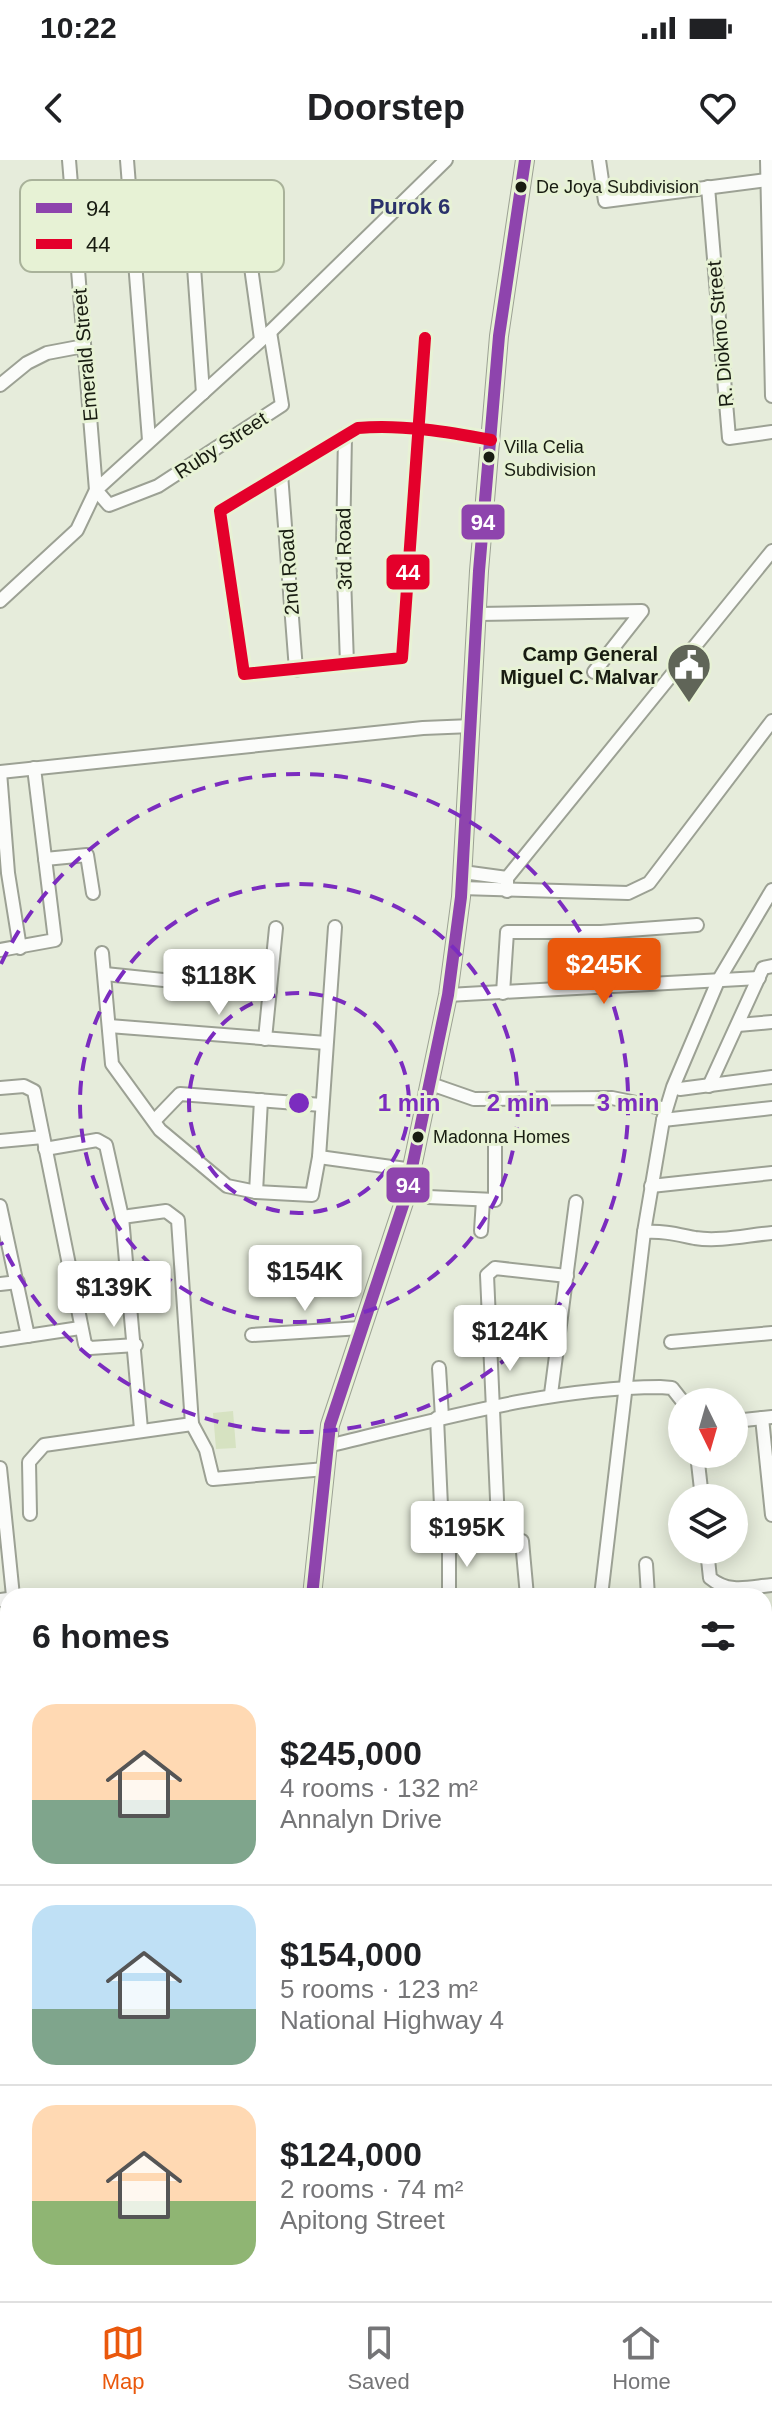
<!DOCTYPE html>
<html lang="en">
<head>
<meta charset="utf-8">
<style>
	body { margin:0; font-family:Helvetica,sans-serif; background:#f2f2f2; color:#202124; height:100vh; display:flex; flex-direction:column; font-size:30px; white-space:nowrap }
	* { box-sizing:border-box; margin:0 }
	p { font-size:26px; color:#757577 }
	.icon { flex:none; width:44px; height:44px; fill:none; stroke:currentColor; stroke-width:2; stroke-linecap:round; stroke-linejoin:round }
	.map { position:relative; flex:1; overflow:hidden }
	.side { position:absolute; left:0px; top:1428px; width:772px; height:714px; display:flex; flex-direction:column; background:#fff; border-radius:24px 24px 0 0; box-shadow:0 4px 20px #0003 }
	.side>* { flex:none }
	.needle { width:52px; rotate:175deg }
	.buttons { position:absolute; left:668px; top:1228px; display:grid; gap:16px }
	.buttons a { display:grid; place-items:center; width:80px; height:80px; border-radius:50%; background:#fff; box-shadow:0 4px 20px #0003; font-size:40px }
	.price { position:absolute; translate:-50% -68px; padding:0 18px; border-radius:8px; background:#fff; color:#222; font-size:26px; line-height:52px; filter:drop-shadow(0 2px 4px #0008) }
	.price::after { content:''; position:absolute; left:50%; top:48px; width:24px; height:18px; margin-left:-12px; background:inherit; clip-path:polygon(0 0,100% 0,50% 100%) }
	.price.selected { background:#ea580c; color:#fff }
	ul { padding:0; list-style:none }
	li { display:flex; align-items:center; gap:24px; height:200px; padding:0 32px }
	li+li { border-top:2px solid #e0e0e0 }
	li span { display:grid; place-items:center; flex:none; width:224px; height:160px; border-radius:24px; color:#555 }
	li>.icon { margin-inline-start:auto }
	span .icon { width:96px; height:96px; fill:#fffc; stroke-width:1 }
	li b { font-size:34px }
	h2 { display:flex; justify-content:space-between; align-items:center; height:96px; padding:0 32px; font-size:34px }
	.status { display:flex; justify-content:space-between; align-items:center; height:56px; padding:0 40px; background:#fff; direction:ltr }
	.status svg { height:22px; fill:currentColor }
	header { display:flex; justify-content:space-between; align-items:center; height:104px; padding:0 32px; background:#fff; font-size:36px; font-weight:700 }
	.tab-bar { display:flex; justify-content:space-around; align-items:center; height:112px; border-top:2px solid #e0e0e0; background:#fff; font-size:22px; color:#757577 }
	.tab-bar a { display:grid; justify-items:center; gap:4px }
	.tab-bar .selected { color:#ea580c }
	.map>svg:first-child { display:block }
	.green { fill:#d6e2c1 }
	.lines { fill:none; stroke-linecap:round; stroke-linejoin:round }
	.minor-casing { stroke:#9ca194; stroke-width:16 }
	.major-casing { stroke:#9ca194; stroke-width:20 }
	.minor { stroke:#fbfcfa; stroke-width:12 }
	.major { stroke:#fbfcfa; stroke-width:16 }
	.bus-1-casing { stroke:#e7f2d5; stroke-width:18 }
	.bus-2-casing { stroke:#e7f2d5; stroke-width:18 }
	.bus-1 { stroke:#8e44ad; stroke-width:12 }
	.bus-2 { stroke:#e4002b; stroke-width:12 }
	.ring { fill:none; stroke:#7b2cbf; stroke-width:4; stroke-dasharray:14 10 }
	.bus-dot { fill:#181c11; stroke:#e7f2d5; stroke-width:3 }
	.labels { text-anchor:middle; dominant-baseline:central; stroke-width:6; stroke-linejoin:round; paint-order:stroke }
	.bus-label { font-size:18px; fill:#181c11; stroke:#e7f2d5; text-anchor:start }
	.street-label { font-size:20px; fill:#181c11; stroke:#e7f2d5 }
	.poi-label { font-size:20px; font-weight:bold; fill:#181c11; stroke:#e7f2d5; text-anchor:end }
	.neighbourhood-label { font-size:22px; font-weight:bold; fill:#2a316b; stroke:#e7f2d5 }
	.key { fill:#e7f2d5; stroke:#a9b29a; stroke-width:2 }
	.key-label { font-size:22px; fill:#181c11 }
	.centre { fill:#7b2cbf; stroke:#e7f2d5; stroke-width:4 }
	.ring-label { font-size:24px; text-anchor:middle; font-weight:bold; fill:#7b2cbf; stroke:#e7f2d5; stroke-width:6; stroke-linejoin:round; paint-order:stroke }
	.line-badge { stroke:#e7f2d5; stroke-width:3 }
	.badge-label { font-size:22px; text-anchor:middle; font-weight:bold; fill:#fff }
</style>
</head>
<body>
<div class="status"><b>10:22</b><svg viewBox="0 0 49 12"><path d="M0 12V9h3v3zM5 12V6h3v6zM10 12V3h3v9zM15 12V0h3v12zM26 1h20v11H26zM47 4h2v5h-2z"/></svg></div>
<header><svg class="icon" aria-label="back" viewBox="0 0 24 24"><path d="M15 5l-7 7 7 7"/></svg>Doorstep<svg class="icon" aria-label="heart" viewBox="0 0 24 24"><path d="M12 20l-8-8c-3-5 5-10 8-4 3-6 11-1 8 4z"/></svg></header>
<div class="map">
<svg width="772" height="2141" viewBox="0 0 772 2141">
	<rect width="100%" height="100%" fill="#e6ecdb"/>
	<!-- green -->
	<path class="green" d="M233 1251 236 1288 216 1289 213 1253Z"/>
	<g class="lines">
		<!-- minor casing -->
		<g class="minor-casing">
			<g id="minor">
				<path d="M69 0 96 330"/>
				<path d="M127 0 149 280"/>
				<path d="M599 0 605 41 767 20"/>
				<path d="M767 0 772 236"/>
				<path d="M708 27 729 278 772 272"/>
				<path d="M244 57 261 179"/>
				<path d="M132 63 190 51 203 233"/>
				<path d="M425 178 402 498 244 514 220 351 358 268C401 264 449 272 491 280"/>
				<path d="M0 225 27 203 47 193 84 186"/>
				<path d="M345 275 343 387 347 504"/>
				<path d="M281 314 296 510"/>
				<path d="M96 330 109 345 158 326 282 245 270 172"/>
				<path d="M0 441 77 370 96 330 270 172 446 0"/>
				<path d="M478 454 642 451 594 512"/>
				<path d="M0 612 423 568 472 566"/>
				<path d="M0 612 8 713 20 788"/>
				<path d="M45 699 87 695 93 733"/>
				<path d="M463 712 507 718"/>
				<path d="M461 728 628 733 649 723 772 561"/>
				<path d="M507 731V718L772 391"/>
				<path d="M0 790 55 780 34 608"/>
				<path d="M102 793 112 904 160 970 227 1026 256 1032 312 1035 319 997 335 767"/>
				<path d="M105 814 270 831"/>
				<path d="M503 833 507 772H601L697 765"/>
				<path d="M448 835 759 818"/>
				<path d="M738 865 772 862"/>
				<path d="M109 866 326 883"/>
				<path d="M265 879 276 768"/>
				<path d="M431 924 474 939 612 938 666 949"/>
				<path d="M709 926 763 808 772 806"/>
				<path d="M0 928 24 926 34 931 85 1184 90 1188 136 1185"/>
				<path d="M680 929 772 917"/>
				<path d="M155 960 180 934 322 945"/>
				<path d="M663 960 772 948"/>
				<path d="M0 981 43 977"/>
				<path d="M45 989 97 980 106 985 122 1057 141 1269"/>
				<path d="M319 997 413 1010"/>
				<path d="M651 1026 772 1013"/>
				<path d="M256 1032 261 940"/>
				<path d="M406 1036 495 1040V983"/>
				<path d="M0 1046 28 1176"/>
				<path d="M122 1057 166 1051 178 1060 192 1264 206 1290 213 1319 325 1309"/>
				<path d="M481 1071 483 1040"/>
				<path d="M644 1072C665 1071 675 1074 695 1078 719 1082 748 1075 772 1073"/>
				<path d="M0 1124 18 1122"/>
				<path d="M252 1175 361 1168"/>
				<path d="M0 1180 80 1168"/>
				<path d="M671 1182 772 1173"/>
				<path d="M439 1208 442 1257"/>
				<path d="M551 1234 576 1042"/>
				<path d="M437 1258 442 1368"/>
				<path d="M762 1258 772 1355"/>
				<path d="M734 1261 772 1257"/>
				<path d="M327 1286C438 1260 545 1228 660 1227L672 1228 683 1242"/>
				<path d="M697 1294 702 1338"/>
				<path d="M0 1308 13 1436"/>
				<path d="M30 1354 29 1302 44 1285 192 1264"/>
				<path d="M498 1362 487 1115 495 1108 567 1116"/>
				<path d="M522 1381 527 1436"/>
				<path d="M707 1390 710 1418C729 1434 749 1427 772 1425"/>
				<path d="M646 1404 648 1436"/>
				<path d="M449 1436V1381"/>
				<path d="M601 1436 644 1072 663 960 673 927 718 821 772 730"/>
				<path d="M0 1440 8 1439"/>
				<path d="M764 1572 772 1571"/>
				<path d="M7 1577 8 1593"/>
				<path d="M764 1624 772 1623"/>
				<path d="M764 1671 772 1670"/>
				<path d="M764 1721 772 1720"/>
				<path d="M0 1723 8 1729"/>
				<path d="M764 1768 772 1767"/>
				<path d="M0 1814 8 1825"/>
				<path d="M764 1820 772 1819"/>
				<path d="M0 1834 8 1833"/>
				<path d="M764 1875 772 1874"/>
				<path d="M764 1924 772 1923"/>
				<path d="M0 2017 8 2016"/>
				<path d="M764 2031 772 2030"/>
				<path d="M527 2141V2134"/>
			</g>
		</g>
		<!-- major casing -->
		<g class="major-casing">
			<g id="major">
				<path d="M312 1436 330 1265 406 1036 448 835 461 737 479 411 499 176 525 0"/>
				<path d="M235 2141 236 2134"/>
			</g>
		</g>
		<!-- minor -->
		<use href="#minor" class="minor"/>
		<!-- major -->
		<use href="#major" class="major"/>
		<!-- bus-1 casing -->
		<g class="bus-1-casing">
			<path id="bus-1" d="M312 1436 330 1265 406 1036 448 835 461 737 479 411 499 176 525 0"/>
		</g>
		<!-- bus-2 casing -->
		<g class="bus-2-casing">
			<path id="bus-2" d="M425 178 402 498 244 514 220 351 358 268C401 264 449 272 491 280"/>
		</g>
		<!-- bus-1 -->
		<use href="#bus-1" class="bus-1"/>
		<!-- bus-2 -->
		<use href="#bus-2" class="bus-2"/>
	</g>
	<!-- distance rings -->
	<g class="ring">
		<circle cx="299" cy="943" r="110"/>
		<circle cx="299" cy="943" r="219"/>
		<path d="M1 804A329 329 0 1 1 1 1082"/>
	</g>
	<!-- icons -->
	<defs>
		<g id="civic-pin" transform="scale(2.3)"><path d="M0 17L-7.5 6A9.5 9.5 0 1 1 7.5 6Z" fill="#606558" stroke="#e7f2d5"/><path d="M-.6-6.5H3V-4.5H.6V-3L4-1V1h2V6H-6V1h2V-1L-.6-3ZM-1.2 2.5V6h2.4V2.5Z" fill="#fff"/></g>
	</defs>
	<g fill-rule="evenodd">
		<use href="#civic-pin" x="689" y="505"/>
	</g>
	<!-- markers -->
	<g class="bus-dot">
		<circle cx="521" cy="27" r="7"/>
		<circle cx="489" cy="297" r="7"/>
		<circle cx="418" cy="977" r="7"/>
	</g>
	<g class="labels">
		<!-- bus labels -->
		<g class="bus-label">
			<text x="536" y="27">De Joya Subdivision</text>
			<text x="504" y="287">Villa Celia<tspan x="504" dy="23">Subdivision</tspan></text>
			<text x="433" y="977">Madonna Homes</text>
		</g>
		<!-- street labels -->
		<g class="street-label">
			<text transform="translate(720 174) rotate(-95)">R. Diokno Street</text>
			<text transform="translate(85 195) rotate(-95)">Emerald Street</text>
			<text transform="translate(221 285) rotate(-33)">Ruby Street</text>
			<text transform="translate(344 389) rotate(-91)">3rd Road</text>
			<text transform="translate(289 412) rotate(-94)">2nd Road</text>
		</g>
		<!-- poi labels -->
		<g class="poi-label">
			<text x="658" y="494">Camp General<tspan x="658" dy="23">Miguel C. Malvar</tspan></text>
		</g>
		<!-- neighbourhood labels -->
		<g class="neighbourhood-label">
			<text x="410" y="46">Purok 6</text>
		</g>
	</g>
	<!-- legend -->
	<rect x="20" y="20" width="264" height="92" rx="12" class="key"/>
	<rect x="36" y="43" width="36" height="10" fill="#8e44ad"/>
	<rect x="36" y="79" width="36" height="10" fill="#e4002b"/>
	<g class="key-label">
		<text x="86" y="56">94</text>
		<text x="86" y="92">44</text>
	</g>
	<circle cx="299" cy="943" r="12" class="centre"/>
	<g class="ring-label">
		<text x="409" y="951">1 min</text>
		<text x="518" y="951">2 min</text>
		<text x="628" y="951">3 min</text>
	</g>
	<g class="line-badge">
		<rect x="460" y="343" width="46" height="38" rx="8" fill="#8e44ad"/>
		<rect x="385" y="393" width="46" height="38" rx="8" fill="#e4002b"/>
		<rect x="385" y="1006" width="46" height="38" rx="8" fill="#8e44ad"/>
	</g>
	<g class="badge-label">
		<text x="483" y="370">94</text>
		<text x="408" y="420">44</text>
		<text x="408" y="1033">94</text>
	</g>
</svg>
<div class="buttons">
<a><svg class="needle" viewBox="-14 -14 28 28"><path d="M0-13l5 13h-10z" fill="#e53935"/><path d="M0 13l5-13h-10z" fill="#757577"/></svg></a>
<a><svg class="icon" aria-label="layers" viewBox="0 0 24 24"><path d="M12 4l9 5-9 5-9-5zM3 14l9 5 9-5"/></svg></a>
</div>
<b class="price selected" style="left:604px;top:846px">$245K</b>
<b class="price" style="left:219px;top:857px">$118K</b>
<b class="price" style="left:305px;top:1153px">$154K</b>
<b class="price" style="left:114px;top:1169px">$139K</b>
<b class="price" style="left:510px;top:1213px">$124K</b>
<b class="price" style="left:467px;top:1409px">$195K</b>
<section class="side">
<h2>6 homes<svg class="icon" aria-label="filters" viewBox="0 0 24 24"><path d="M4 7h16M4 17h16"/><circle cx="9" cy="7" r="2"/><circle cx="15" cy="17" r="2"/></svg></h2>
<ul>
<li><span style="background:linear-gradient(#ffd9b3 60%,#7fa58c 0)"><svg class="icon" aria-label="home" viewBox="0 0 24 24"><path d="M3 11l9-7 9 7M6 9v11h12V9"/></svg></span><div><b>$245,000</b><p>4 rooms · 132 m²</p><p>Annalyn Drive</p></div></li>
<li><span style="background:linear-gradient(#bfe0f5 65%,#7fa58c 0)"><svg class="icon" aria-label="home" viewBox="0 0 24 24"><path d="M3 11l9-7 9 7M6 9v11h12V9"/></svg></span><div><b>$154,000</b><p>5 rooms · 123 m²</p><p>National Highway 4</p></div></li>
<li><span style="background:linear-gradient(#ffd9b3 60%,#8fb573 0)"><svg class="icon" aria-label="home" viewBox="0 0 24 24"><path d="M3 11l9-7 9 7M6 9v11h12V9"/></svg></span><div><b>$124,000</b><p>2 rooms · 74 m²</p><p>Apitong Street</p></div></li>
</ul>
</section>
</div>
<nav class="tab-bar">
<a class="selected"><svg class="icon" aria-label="map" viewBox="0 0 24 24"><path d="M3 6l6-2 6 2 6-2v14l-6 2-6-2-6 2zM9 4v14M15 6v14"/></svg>Map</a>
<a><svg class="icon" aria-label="saved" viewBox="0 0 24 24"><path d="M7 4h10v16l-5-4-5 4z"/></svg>Saved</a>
<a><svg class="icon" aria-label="home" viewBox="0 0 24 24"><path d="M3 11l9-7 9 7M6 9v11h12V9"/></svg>Home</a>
</nav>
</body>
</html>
